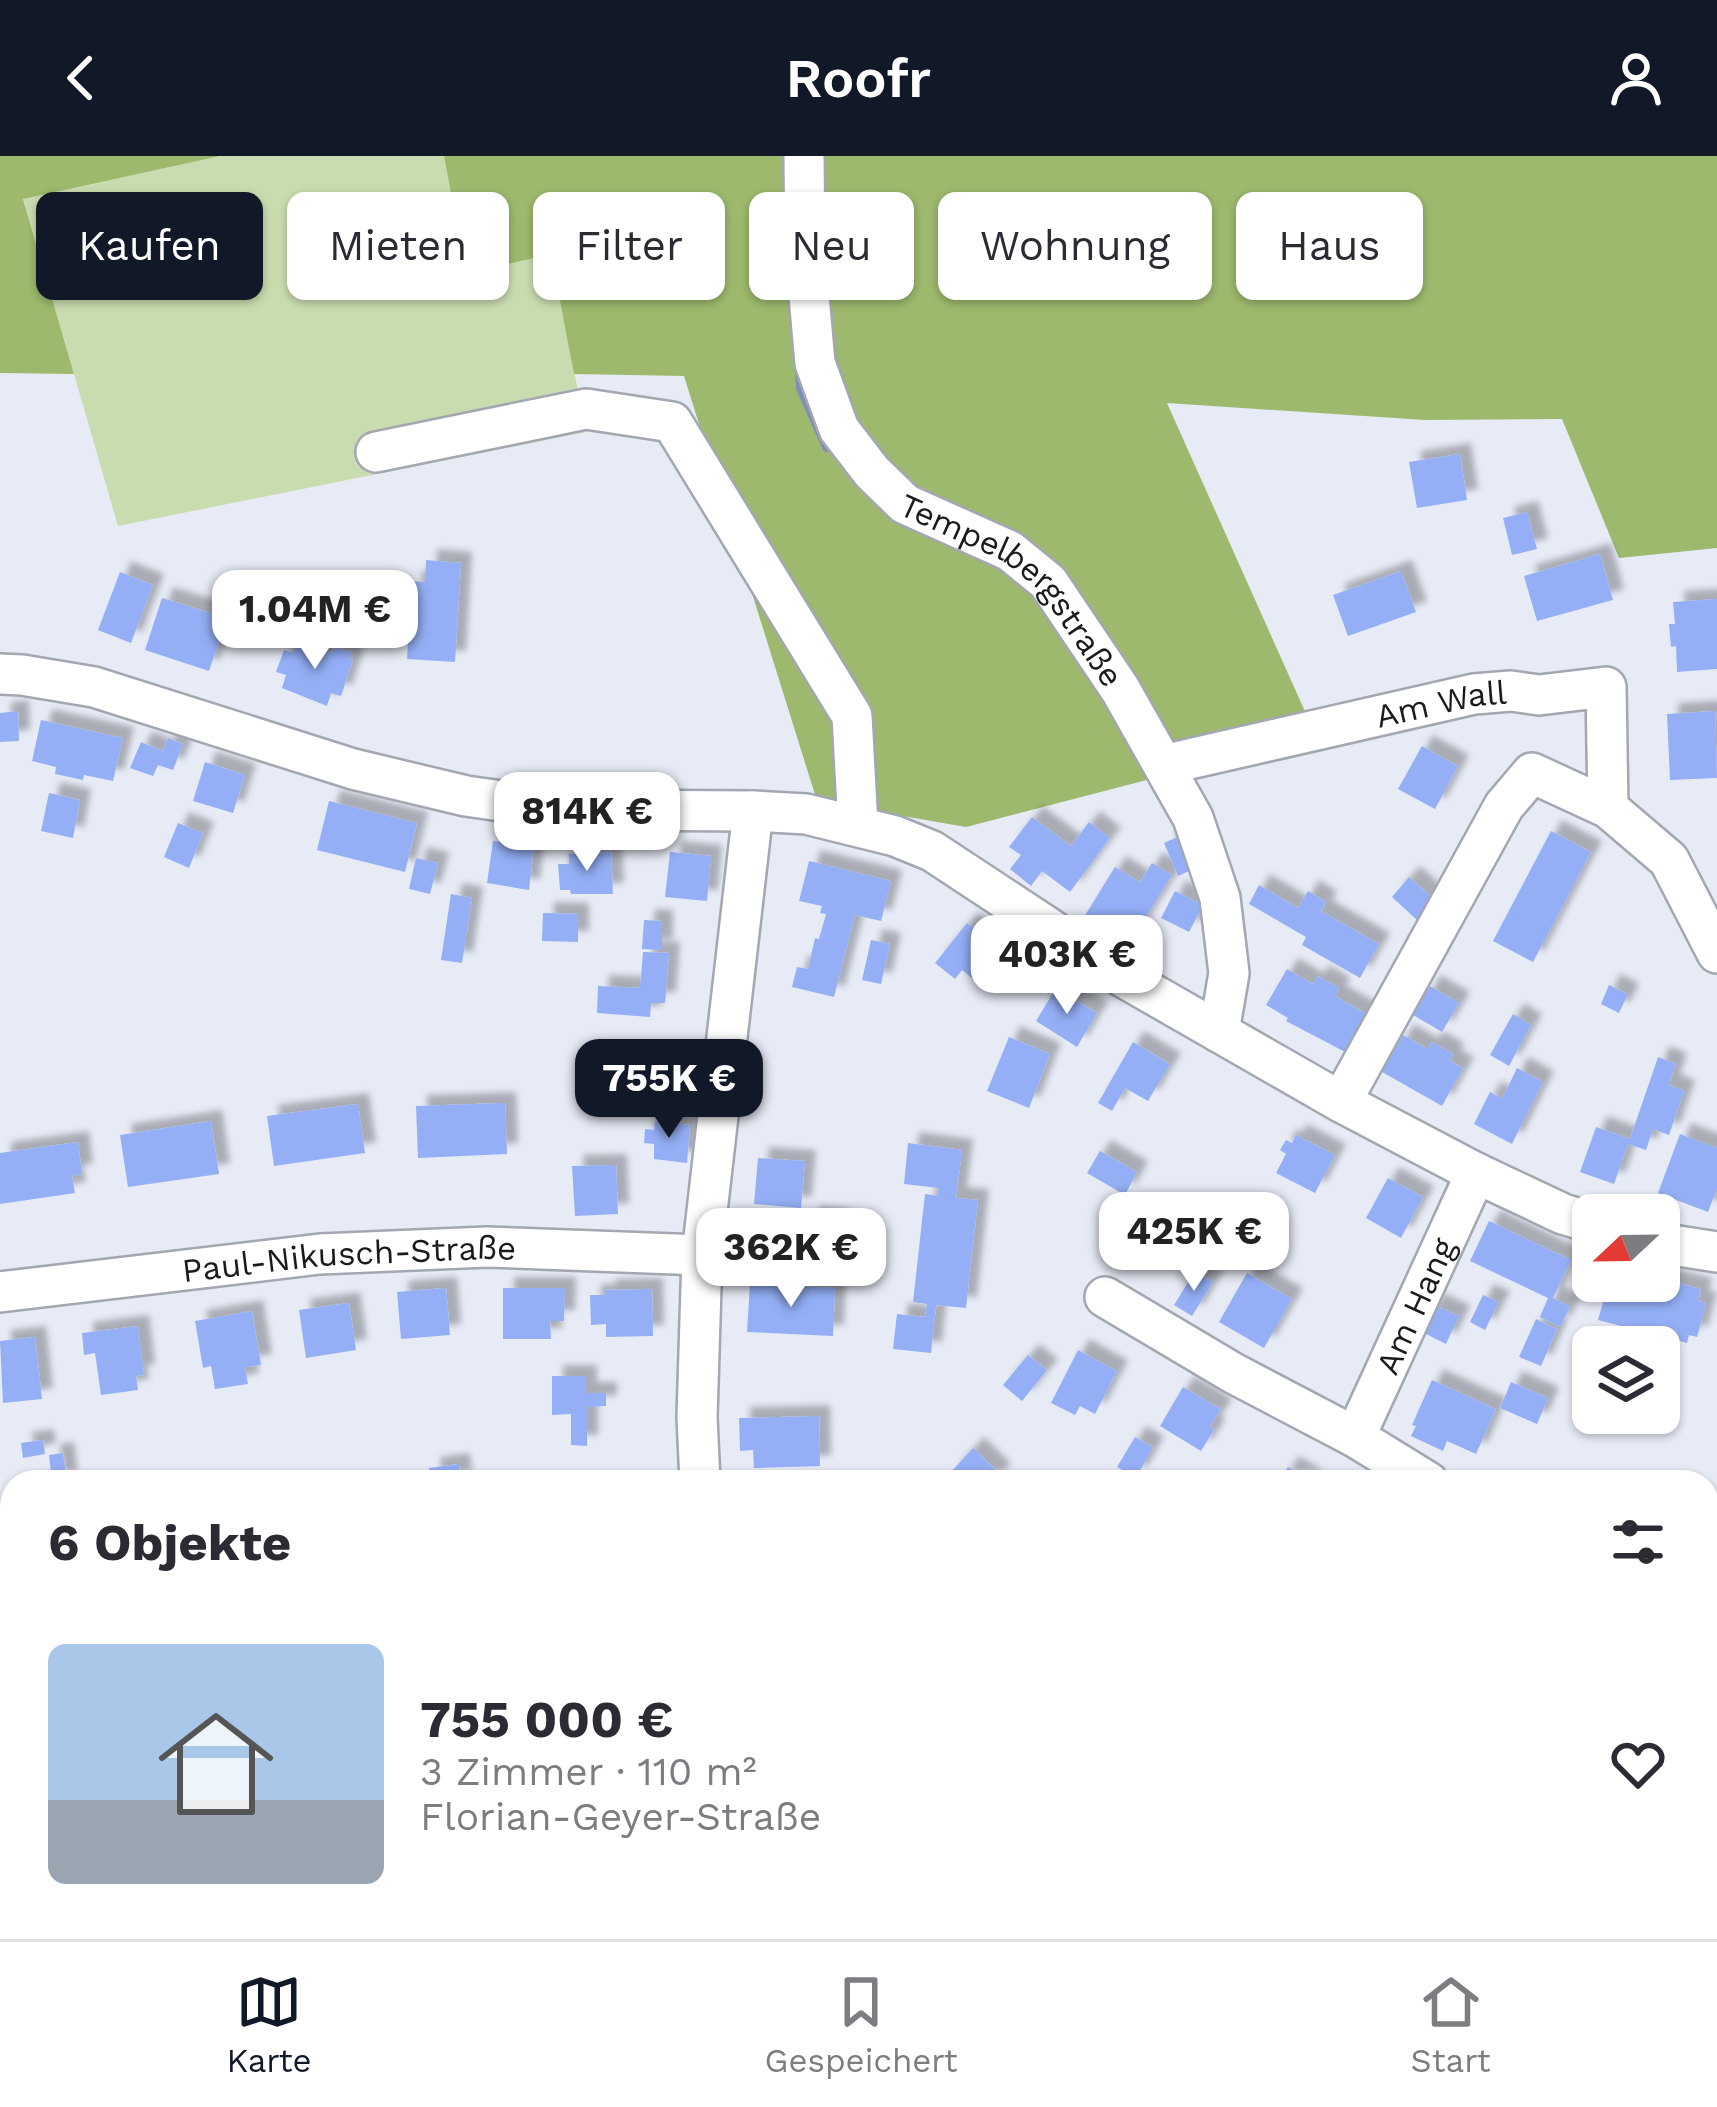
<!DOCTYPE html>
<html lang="de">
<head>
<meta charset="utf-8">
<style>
	body { margin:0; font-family:"Work Sans",sans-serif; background:#f7f7f7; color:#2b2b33; height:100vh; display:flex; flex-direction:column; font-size:45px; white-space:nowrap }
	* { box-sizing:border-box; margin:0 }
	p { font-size:39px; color:#7c7c81 }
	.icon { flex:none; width:66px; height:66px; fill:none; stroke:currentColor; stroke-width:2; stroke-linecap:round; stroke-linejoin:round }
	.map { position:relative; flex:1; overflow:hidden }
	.sheet { position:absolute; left:0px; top:1314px; width:1719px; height:471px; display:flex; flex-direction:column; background:#fff; border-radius:36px 36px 0 0; box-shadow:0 3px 9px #0004 }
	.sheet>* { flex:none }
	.banner { position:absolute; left:36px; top:36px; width:1647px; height:108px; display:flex; gap:24px }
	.needle { width:78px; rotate:248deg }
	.fabs { position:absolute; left:1572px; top:1038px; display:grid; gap:24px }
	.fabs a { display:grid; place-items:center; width:108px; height:108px; border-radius:18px; background:#fff; box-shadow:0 3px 9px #0004; font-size:60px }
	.price { position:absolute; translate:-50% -102px; padding:0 27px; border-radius:24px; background:#fff; color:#222; font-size:39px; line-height:78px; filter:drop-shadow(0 3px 6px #0008) }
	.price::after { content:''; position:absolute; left:50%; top:72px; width:36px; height:27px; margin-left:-18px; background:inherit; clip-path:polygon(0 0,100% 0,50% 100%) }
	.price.on { background:#111827; color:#fff }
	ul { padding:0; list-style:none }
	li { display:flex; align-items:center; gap:36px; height:300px; padding:0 48px }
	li+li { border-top:3px solid #e1e1e2 }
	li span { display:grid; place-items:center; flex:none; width:336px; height:240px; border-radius:18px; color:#555 }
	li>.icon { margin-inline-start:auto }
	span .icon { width:144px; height:144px; fill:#fffc; stroke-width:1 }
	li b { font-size:51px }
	h2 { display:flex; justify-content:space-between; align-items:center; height:144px; padding:0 48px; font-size:51px }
	.pill { padding:0 42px; border-radius:18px; background:#fff; box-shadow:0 3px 9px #0004; font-size:42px; line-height:108px }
	.pill.on { background:#111827; color:#fff }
	header { display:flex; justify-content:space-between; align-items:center; height:156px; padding:0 48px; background:#111827; color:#fff; font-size:54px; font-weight:600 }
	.tab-bar { display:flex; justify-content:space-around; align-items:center; height:168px; border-top:3px solid #e1e1e2; background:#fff; font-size:33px; color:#7c7c81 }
	.tab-bar a { display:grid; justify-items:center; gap:6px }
	.tab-bar .on { color:#111827 }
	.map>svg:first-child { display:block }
	.green { fill:#c9dcaf }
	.forest { fill:#9cb96d }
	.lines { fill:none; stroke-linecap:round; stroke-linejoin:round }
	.stream { stroke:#7e8eb7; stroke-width:10 }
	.building { fill:#94aff6; filter:url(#shadow) }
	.minor-casing { stroke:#a3a7b1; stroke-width:44 }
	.major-casing { stroke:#c8c8c9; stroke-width:56 }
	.minor { stroke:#fff; stroke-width:39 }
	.major { stroke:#c6e194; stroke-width:51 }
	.labels { text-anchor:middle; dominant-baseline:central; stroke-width:9; stroke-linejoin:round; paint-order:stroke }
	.street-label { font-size:33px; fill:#191a1e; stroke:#e7ebf6 }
</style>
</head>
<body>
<header><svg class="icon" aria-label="back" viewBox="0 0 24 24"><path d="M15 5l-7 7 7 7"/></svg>Roofr<svg class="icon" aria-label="person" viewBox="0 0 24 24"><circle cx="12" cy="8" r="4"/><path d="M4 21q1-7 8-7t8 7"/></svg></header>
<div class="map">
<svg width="1717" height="1783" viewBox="0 0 1717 1783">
	<defs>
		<filter id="shadow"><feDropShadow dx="11" dy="-11" stdDeviation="3" flood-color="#0004"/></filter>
	</defs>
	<rect width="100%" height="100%" fill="#e7ebf6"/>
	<!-- green -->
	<g class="green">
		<path d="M220 0H444L466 117 551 98 586 276 118 370 23 42Z"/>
		<path d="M674 1773H781L762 1783H679Z"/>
	</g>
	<!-- forest -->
	<g class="forest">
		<path d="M0 0H220L23 43 74 218 0 217Z"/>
		<path d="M444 0H1717V392L1619 402 1562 263 1425 264 1167 247 1316 580 966 671 817 645 684 220 574 218 551 98 466 118Z"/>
	</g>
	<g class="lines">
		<!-- stream -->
		<path class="stream" d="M800 210 801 232 827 291"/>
	</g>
	<!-- building -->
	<g class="building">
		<path d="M1460 298 1467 344 1417 352 1409 306Z"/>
		<path d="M1527 356 1537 393 1512 399 1503 362Z"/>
		<path d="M1600 398 1613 444 1537 465 1524 420Z"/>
		<path d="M426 404 461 407 455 506 407 503 411 425 425 426Z"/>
		<path d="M1401 415 1416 456 1348 480 1333 439Z"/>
		<path d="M120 416 153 429 131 487 98 474Z"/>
		<path d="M162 442 227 462 209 515 145 494Z"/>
		<path d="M1717 443V513L1677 516 1676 490 1671 491 1669 468H1675L1673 446Z"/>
		<path d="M298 485 332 497 335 491 351 496 350 503 353 504 341 540 331 537 327 550 282 532 286 519 276 516 284 494 294 497Z"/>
		<path d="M18 555 19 585 0 586V557Z"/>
		<path d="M1715 555 1717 622 1670 624 1667 558Z"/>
		<path d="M41 564 123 582 113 625 84 619 83 624 55 618 56 611 32 605Z"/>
		<path d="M168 582 183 588 173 614 158 609 153 620 130 612 141 586 163 595Z"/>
		<path d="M1422 590 1458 610 1435 653 1398 633Z"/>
		<path d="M205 606 245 619 233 657 193 645Z"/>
		<path d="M49 637 80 644 73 682 41 675Z"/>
		<path d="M329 645 417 667 405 716 317 694Z"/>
		<path d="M1032 661 1071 690 1089 666 1110 682 1070 736 1042 715 1031 730 1010 713 1021 699 1009 691Z"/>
		<path d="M178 667 203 677 189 712 164 701Z"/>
		<path d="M1551 675 1591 696 1533 806 1493 785Z"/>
		<path d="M1184 678 1198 711 1178 720 1164 687Z"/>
		<path d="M493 685 534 690 529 734 487 727Z"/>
		<path d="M611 696 613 738H571L570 734H560L558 708H569V698Z"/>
		<path d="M670 696 711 700 707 745 665 741Z"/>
		<path d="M416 702 438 707 430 738 409 733Z"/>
		<path d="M809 705 891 725 881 765 855 759 834 841 792 831 797 811 808 813 815 782 819 783 826 758 820 757 822 750 799 745Z"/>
		<path d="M1152 707 1172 719 1135 778 1107 761 1101 772 1084 761 1115 711 1140 726Z"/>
		<path d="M1409 721 1436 745 1418 765 1392 741Z"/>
		<path d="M1259 729 1298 752 1308 735 1326 746 1321 755 1379 788 1360 822 1302 789 1306 781 1249 748Z"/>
		<path d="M1175 735 1203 749 1189 776 1161 762Z"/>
		<path d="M451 738 472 742 462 807 441 804Z"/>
		<path d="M543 757 578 758V786L542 785Z"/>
		<path d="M644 764 662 765V794L642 793Z"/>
		<path d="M967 767 1004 797 979 828 962 814 955 823 935 807Z"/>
		<path d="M871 784 890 788 881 828 862 824Z"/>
		<path d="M643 796 669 797 665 847H651L650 861 597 857 598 830 640 832Z"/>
		<path d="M1287 813 1313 828 1318 820 1339 832 1335 840 1368 859 1347 897 1286 865 1288 862 1266 849Z"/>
		<path d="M1609 829 1628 838 1619 857 1601 848Z"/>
		<path d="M1430 830 1459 847 1442 876 1413 859Z"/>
		<path d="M1056 832 1097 857 1077 891 1036 865Z"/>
		<path d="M1513 858 1531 869 1509 910 1490 899Z"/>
		<path d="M1403 879 1428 893 1432 886 1453 898 1450 905 1463 912 1442 950 1382 916Z"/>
		<path d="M1009 881 1050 898 1029 952 987 935Z"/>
		<path d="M1133 886 1170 908 1148 945 1125 932 1112 955 1098 947Z"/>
		<path d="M1658 901 1676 908 1669 929 1684 935 1669 979 1653 973 1646 994 1628 988 1614 1028 1580 1016 1596 971 1630 983Z"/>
		<path d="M1517 912 1543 926 1512 988 1474 968 1490 936 1502 943Z"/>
		<path d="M505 947 507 998 418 1002 416 950Z"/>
		<path d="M358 948 365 997 274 1010 267 960Z"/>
		<path d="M211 965 219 1018 128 1031 120 979Z"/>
		<path d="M655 965 690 969 687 1007 654 1003V988L644 987 645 973 654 974Z"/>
		<path d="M1680 978 1717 992V1032L1708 1056 1658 1037Z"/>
		<path d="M1296 979 1335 999 1315 1037 1276 1017 1286 998 1280 994 1286 984 1292 987Z"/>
		<path d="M78 986 82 1018 72 1020 75 1037 0 1048V997Z"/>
		<path d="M908 987 962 994 956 1042 978 1044 966 1152 936 1149 931 1197 893 1193 897 1158 925 1161 927 1148 913 1146 925 1038 938 1040 939 1032 904 1028Z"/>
		<path d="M1100 995 1137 1016 1125 1039 1087 1017Z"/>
		<path d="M758 1002 805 1005 801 1052 754 1048Z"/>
		<path d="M616 1009 618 1058 575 1060 572 1010Z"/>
		<path d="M1388 1022 1423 1041 1401 1082 1366 1062Z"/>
		<path d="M809 1061 839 1064 835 1097 806 1094Z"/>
		<path d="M1489 1065 1571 1104 1553 1142 1570 1151 1560 1171 1540 1161 1548 1142 1470 1105Z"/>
		<path d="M1195 1115 1213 1126 1192 1160 1174 1149Z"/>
		<path d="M1247 1117 1292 1143 1264 1192 1219 1166Z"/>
		<path d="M1659 1122 1701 1133 1698 1145 1706 1147 1697 1181 1689 1179 1687 1187 1598 1164 1609 1125H1659Z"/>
		<path d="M750 1128 835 1132 833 1180 747 1176Z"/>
		<path d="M446 1132 450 1179 401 1183 397 1136Z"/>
		<path d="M503 1132H565L564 1165H550L551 1183H503Z"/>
		<path d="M652 1133 653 1180 606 1181V1168L591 1169 590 1139H605V1134Z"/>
		<path d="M1483 1139 1499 1146 1485 1174 1470 1166Z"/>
		<path d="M349 1147 356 1194 306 1202 299 1154Z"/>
		<path d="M1432 1148 1459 1160 1446 1188 1420 1175Z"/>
		<path d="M252 1155 261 1209 245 1211 248 1228 215 1233 211 1210 203 1212 195 1165Z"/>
		<path d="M1536 1163 1557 1173 1541 1210 1519 1201Z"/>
		<path d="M138 1170 144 1219 136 1220 138 1234 101 1239 95 1197 84 1199 82 1177Z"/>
		<path d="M35 1181 42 1243 3 1247 0 1185Z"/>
		<path d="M1078 1194 1117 1215 1095 1258 1080 1250 1075 1259 1051 1247Z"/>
		<path d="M1028 1199 1047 1214 1022 1245 1003 1229Z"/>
		<path d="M552 1220H586V1237H606V1250L587 1251V1290L571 1289V1258L552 1259Z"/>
		<path d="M1432 1224 1496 1253 1476 1298 1447 1285 1443 1295 1411 1280 1416 1270 1412 1269Z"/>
		<path d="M1511 1226 1548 1242 1537 1268 1500 1252Z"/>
		<path d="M1183 1231 1221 1253 1210 1271 1214 1274 1201 1295 1160 1270Z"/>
		<path d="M819 1260 820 1310 754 1312 753 1294 740 1295 739 1262Z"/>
		<path d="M1135 1281 1153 1291 1136 1322 1117 1311Z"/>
		<path d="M43 1284 45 1298 23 1302 21 1287Z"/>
		<path d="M973 1292 1000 1318 993 1326H958L949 1318Z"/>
		<path d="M63 1297 67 1326H52L49 1299Z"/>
		<path d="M459 1308 461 1326H431L429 1312Z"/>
		<path d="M1288 1311 1314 1326H1278Z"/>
		<path d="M1717 1407V1440L1707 1450V1424L1712 1419 1709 1415Z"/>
		<path d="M1717 1502V1542L1707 1534V1514Z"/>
		<path d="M36 1773H78L80 1783H37Z"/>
		<path d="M237 1773H267L269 1781 239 1783Z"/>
		<path d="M567 1773H616L621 1783H572Z"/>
		<path d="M825 1773H852L857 1783H813L827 1776Z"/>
		<path d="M968 1773H1043L1045 1776 1033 1783H973Z"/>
		<path d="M1468 1773H1532L1540 1780 1537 1783H1460Z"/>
	</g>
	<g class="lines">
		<!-- minor casing -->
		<g class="minor-casing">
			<g id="minor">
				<path id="s1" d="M804 0 805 95 815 207 839 273 872 316 905 348 1010 395 1048 426 1120 533 1193 662 1220 742 1229 817 1219 876"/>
				<path d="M376 296 586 253 672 266 852 560 858 670"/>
				<path d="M0 518 22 519 94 531 353 613 466 640 529 649 596 654 753 655 806 658 895 680 932 695 1123 821 1341 946 1476 1017 1563 1058 1593 1067"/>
				<path id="s2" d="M1163 609 1474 538 1511 535 1539 539 1606 531 1608 652"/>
				<path d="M1341 946 1504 650 1532 617 1608 652 1669 704 1717 797"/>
				<path d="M1659 1087 1717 1096"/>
				<path id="s3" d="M0 1136 320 1098 487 1091 702 1099"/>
				<path d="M1105 1141 1233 1217 1355 1281 1428 1326"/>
				<path id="s4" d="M1355 1281 1476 1017"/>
				<path d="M700 1326 697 1261 702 1099 753 655"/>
				<path d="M0 1721 8 1783"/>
				<path d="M652 1773 657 1783"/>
				<path d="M902 1773 908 1783"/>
				<path d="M446 1783 475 1773"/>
				<path d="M1700 1783 1717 1773"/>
			</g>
		</g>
		<!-- major casing -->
		<g class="major-casing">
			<g id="major">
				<path d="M1707 1619 1717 1605"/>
				<path d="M1584 1783 1592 1773"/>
			</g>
		</g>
		<!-- minor -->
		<use href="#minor" class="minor"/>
		<!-- major -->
		<use href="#major" class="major"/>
	</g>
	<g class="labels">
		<!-- street labels -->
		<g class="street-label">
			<text stroke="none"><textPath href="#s1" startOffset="519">Tempelbergstraße</textPath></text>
			<text stroke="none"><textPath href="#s2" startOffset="285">Am Wall</textPath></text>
			<text stroke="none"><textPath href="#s3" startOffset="351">Paul-Nikusch-Straße</textPath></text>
			<text stroke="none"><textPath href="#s4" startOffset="144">Am Hang</textPath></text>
		</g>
	</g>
</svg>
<div class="fabs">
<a><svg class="needle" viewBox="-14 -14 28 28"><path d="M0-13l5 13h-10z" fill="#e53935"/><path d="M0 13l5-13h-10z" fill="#7c7c81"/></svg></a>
<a><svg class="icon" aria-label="layers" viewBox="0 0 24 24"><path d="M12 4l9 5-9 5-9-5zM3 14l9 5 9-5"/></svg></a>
</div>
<b class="price" style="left:315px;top:516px">1.04M €</b>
<b class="price" style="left:587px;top:718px">814K €</b>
<b class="price" style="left:1067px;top:861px">403K €</b>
<b class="price on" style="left:669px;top:985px">755K €</b>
<b class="price" style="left:1194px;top:1138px">425K €</b>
<b class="price" style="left:791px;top:1154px">362K €</b>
<div class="banner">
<a class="pill on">Kaufen</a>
<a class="pill">Mieten</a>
<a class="pill">Filter</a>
<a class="pill">Neu</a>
<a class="pill">Wohnung</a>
<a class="pill">Haus</a>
</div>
<section class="sheet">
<h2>6 Objekte<svg class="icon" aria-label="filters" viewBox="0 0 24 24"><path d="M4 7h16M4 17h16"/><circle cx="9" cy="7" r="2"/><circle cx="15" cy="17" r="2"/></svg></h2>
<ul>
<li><span style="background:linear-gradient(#a9c7e8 65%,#9aa5b1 0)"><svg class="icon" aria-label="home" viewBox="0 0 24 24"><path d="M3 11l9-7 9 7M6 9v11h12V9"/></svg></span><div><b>755 000 €</b><p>3 Zimmer · 110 m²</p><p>Florian-Geyer-Straße</p></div><svg class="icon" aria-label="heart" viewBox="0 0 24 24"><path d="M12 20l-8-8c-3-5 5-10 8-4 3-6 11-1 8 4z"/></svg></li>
</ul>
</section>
</div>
<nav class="tab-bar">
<a class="on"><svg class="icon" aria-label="map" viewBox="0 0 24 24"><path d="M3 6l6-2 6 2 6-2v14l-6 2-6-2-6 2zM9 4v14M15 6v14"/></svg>Karte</a>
<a><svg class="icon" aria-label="saved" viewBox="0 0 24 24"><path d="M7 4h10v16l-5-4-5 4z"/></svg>Gespeichert</a>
<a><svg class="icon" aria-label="home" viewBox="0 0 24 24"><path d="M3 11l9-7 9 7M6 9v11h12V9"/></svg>Start</a>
</nav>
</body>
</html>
